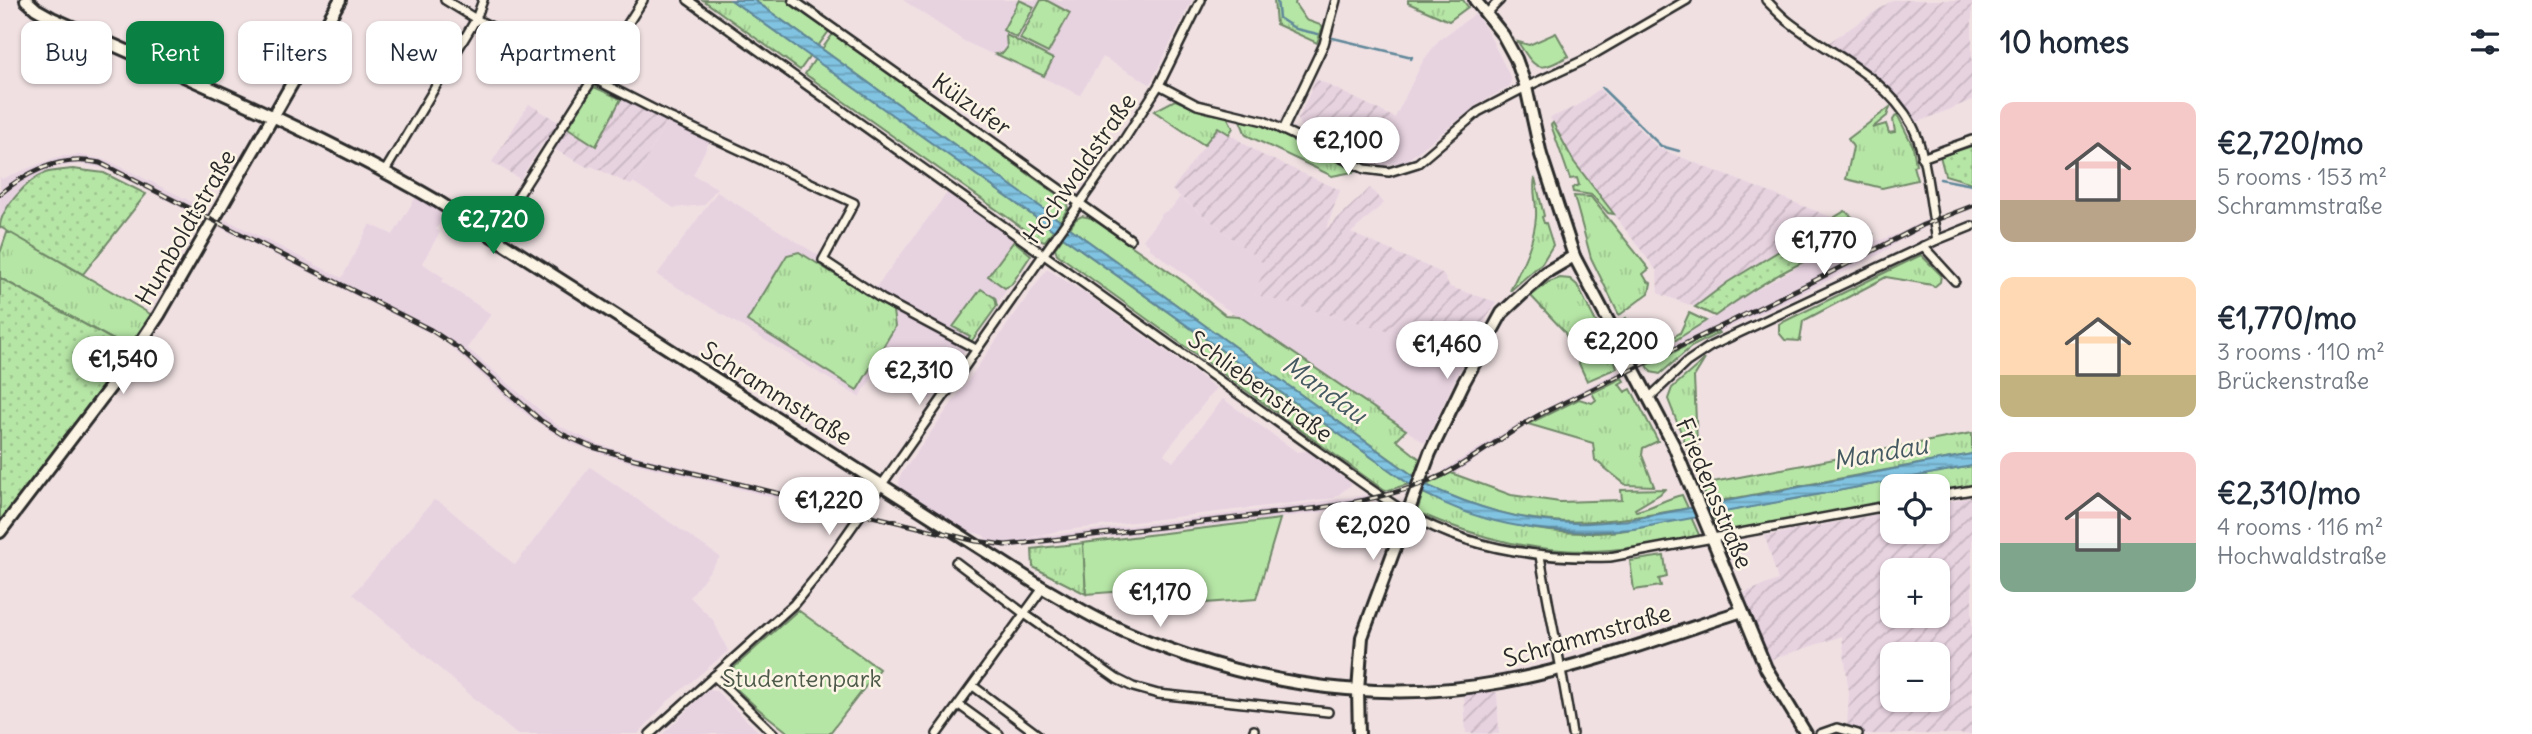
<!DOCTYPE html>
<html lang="en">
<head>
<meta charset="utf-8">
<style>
	body { margin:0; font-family:Delius,sans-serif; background:#f6f6f7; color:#1f2937; height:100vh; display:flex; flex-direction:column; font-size:26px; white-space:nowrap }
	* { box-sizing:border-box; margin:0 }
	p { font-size:23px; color:#747a83 }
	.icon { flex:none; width:38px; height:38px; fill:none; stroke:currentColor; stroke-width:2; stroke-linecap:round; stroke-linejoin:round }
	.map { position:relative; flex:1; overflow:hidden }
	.drawer { display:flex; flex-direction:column; background:#fff; width:560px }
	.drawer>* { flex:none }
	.banner { position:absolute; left:21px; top:21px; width:665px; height:63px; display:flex; gap:14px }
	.controls { position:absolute; left:1880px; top:474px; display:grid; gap:14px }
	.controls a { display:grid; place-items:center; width:70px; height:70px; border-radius:14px; background:#fff; box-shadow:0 2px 5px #0004; font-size:35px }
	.price { position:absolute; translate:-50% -60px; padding:0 16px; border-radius:24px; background:#fff; color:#222; font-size:23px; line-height:46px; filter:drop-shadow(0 2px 4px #0008) }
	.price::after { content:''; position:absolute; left:50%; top:42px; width:21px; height:16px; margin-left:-10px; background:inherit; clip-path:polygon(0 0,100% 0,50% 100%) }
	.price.on { background:#0b8043; color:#fff }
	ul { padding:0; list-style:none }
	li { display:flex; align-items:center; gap:21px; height:175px; padding:0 28px }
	li span { display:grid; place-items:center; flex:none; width:196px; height:140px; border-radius:14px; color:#555 }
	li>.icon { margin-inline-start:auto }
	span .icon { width:84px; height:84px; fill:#fffc; stroke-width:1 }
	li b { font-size:30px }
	h2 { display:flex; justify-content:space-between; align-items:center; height:84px; padding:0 28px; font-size:30px }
	.pill { padding:0 24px; border-radius:14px; background:#fff; box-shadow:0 2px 5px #0004; font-size:24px; line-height:63px }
	.pill.on { background:#0b8043; color:#fff }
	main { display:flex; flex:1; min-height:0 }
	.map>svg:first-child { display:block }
	.built { fill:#e7d2e0 }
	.industrial { fill:url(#industrial-furrows); fill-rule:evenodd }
	.grass { fill:url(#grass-tufts); stroke:#708868; stroke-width:2 }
	.park { fill:#b6e6a6; stroke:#708868; stroke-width:2 }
	.garden { fill:url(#garden-dots); stroke:#708868; stroke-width:2 }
	.water { fill:url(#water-rules); stroke:#5f8799; stroke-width:2 }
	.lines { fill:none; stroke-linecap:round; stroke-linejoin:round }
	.stream { stroke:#5f8799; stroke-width:2.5 }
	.minor-casing { stroke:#2b2b2b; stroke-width:12 }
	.secondary-casing { stroke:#2b2b2b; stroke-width:16 }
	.minor { stroke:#fcf5e5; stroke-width:7 }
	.secondary { stroke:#fcf5e5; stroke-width:10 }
	.rail-casing { stroke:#2b2b2b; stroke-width:5 }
	.rail { stroke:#fcf5e5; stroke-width:2.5; stroke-dasharray:8; stroke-linecap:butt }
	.labels { text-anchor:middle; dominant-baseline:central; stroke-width:5; stroke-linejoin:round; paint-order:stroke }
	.street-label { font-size:24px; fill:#2b2b2b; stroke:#fcf5e5 }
	.park-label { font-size:24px; fill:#4e5a4a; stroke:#fcf5e5 }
	.water-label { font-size:26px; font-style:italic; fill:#455962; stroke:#fcf5e5 }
</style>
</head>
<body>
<main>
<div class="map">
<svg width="1972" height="734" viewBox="0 0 1972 734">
	<defs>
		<pattern id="industrial-furrows" width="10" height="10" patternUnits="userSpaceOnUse" patternTransform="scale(1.75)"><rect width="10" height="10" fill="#e7d2e0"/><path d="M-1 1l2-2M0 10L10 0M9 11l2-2" fill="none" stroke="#c6b4c0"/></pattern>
		<pattern id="grass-tufts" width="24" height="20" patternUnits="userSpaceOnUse" patternTransform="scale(1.75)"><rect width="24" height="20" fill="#b6e6a6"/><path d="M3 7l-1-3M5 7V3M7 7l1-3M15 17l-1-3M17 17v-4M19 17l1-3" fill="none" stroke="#9dc58f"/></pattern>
		<pattern id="garden-dots" width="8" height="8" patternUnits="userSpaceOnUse" patternTransform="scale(1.75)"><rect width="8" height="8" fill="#b6e6a6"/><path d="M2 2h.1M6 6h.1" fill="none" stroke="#9dc58f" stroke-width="1.8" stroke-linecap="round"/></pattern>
		<pattern id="water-rules" width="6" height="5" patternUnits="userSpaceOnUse" patternTransform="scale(1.75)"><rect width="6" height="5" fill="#81c4e2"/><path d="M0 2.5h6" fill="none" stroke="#6a9fb7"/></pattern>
	</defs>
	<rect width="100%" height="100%" fill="#f0e0e2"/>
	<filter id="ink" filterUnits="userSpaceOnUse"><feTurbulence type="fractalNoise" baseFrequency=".0143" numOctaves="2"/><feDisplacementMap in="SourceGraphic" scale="14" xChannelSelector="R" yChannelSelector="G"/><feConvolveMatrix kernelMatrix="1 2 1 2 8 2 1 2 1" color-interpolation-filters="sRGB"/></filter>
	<g filter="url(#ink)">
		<!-- built -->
		<g class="built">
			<path d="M903 0H1192L1150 84 1103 57 1080 95 964 41Z"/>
			<path d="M1475 14 1486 29 1511 78 1510 86 1478 104 1406 161 1385 165 1372 164 1423 61 1439 40Z"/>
			<path d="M666 121 710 140 693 175 717 188 704 205 674 208 633 182 637 178Z"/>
			<path d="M79 155 107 160 208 210 204 219 104 168 79 164 57 167 34 179 21 191 0 219V177L2 179 57 157Z"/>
			<path d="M717 192 874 290 947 193 1029 251 1031 255 930 400 881 365 859 397 657 275Z"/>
			<path d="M416 197 445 215 436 229 440 232 422 263 444 278 442 282 491 314 467 348 557 425 598 444 631 454 849 509 846 515 629 462 575 445 552 432 519 409 442 339 221 228 225 219 342 278 370 224 393 235Z"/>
			<path d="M1180 197 1268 266 1254 294 1468 352 1425 443 1215 301 1193 280 1149 248V245L1143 240 1163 213 1171 209Z"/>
			<path d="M1928 219 1930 225 1901 240 1880 254 1791 299 1647 365 1644 360 1666 348 1733 303 1817 256 1846 244 1870 239 1880 240 1896 235Z"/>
			<path d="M1047 269 1092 298 1216 388 1164 454 1173 462 1223 399 1297 452 1307 451 1352 484 1334 498 1058 531 1026 538 1253 511 1367 495 1373 500 1322 512 1255 521 1005 548 983 546 972 538 987 539 983 535 960 529 920 504 899 487 900 476Z"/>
			<path d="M1618 371 1622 378 1528 424 1454 474 1444 470 1524 420Z"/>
			<path d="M590 467 720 557 690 597 713 620 728 651 667 702 638 734H516L353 594 434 500 444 505 515 565Z"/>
			<path d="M708 690 716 691 761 734H663Z"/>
		</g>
		<!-- industrial -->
		<g class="industrial">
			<path d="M1893 0H1972V100L1918 122 1897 97 1828 43Z"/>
			<path d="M1316 79 1395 118 1372 164 1301 129 1298 119Z"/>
			<path d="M1599 89 1658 148 1833 218 1728 282 1695 307 1658 293 1657 271 1574 162 1550 118 1577 106Z"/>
			<path d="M621 99 666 121 637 178 631 185 591 166 589 168 543 143 520 179 492 162 529 104 596 145Z"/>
			<path d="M1218 127 1262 155 1340 190 1326 229 1370 188 1384 203 1351 233 1442 273 1450 287 1496 302 1468 352 1253 294 1267 266 1172 190Z"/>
			<path d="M1972 497V734H1862L1847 729 1849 693 1842 636 1769 660 1744 593 1778 580 1765 536 1892 512V532H1937V504ZM1892 570H1937V616H1892ZM1892 654H1937V700H1892Z"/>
			<path d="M1497 692 1499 734 1466 733 1464 693Z"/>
		</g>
		<!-- grass -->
		<g class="grass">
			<path d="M703 0H731L810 56 800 70Z"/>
			<path d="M754 0H786L829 31 818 46Z"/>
			<path d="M1019 0 1034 7 1017 38 1003 30Z"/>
			<path d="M1041 0H1046L1070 13 1048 53 1020 39Z"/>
			<path d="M1274 0H1296L1295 4 1306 20 1323 26 1317 43 1276 24Z"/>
			<path d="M1408 0H1463L1468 7 1449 21 1408 3Z"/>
			<path d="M833 34 1066 201 1068 208 1060 221 822 49Z"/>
			<path d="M1006 35 1053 59 1044 76 996 54 1003 53 1007 48Z"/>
			<path d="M815 59 1053 230 1045 241 1038 239 805 74Z"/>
			<path d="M594 87 621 99 596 146 568 128Z"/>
			<path d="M1175 100 1206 113 1227 116 1233 128 1229 134 1218 127 1204 145 1154 111Z"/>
			<path d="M1890 107 1887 116 1872 128 1886 124 1889 133 1895 132 1893 120 1897 114 1913 146 1916 165 1913 166 1917 180 1882 188 1846 179 1853 147 1848 139Z"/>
			<path d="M1239 118 1254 122 1358 171 1332 176 1246 135Z"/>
			<path d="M1553 123 1574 162 1614 214 1608 213 1592 195 1573 192 1572 188 1579 185 1577 178 1570 179 1551 125Z"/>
			<path d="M1535 178 1544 216 1542 217 1544 223H1546L1553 245 1542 263 1510 291C1521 267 1534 244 1536 217 1537 204 1532 189 1535 178Z"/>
			<path d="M1574 196 1591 197 1649 269 1643 274 1647 281 1651 283 1649 293 1621 314 1619 315 1591 258Z"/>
			<path d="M1082 216 1091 218 1183 281 1225 315 1239 316 1406 430 1396 440 1420 459 1414 476 1070 228 1076 219Z"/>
			<path d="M7 233H12L152 315 130 349 0 278V253Z"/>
			<path d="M1063 237 1409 484 1385 491 1057 254 1055 248Z"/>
			<path d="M1014 241 1031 255 1011 285 1005 288 988 276Z"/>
			<path d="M799 252 893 311 895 327 857 390 747 321 787 255Z"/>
			<path d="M1921 255 1941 275 1940 282 1934 287 1932 285 1886 277 1803 321 1800 341 1785 340 1779 333V324Z"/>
			<path d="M1560 278 1570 279 1577 285 1614 357 1617 368 1587 381 1564 331 1531 296 1549 282Z"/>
			<path d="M981 289 995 298 997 306 971 342 968 340 970 336 953 327Z"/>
			<path d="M1689 313 1706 321 1644 360 1623 320 1626 318 1646 352 1680 333Z"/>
			<path d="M1717 331 1719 333 1691 347 1660 374 1651 372 1647 365Z"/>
			<path d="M1705 359 1694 377 1698 465 1695 468 1668 399 1672 388Z"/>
			<path d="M1622 378 1624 381 1619 384 1625 392 1631 389 1658 441 1643 448 1642 455 1654 486 1626 485 1595 460 1593 443 1528 424 1579 399 1592 403 1596 400 1592 393Z"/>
			<path d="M1972 433V454L1709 503 1702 487 1708 483Z"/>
			<path d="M1972 466V486L1937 492V486H1892V501L1720 532 1712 514Z"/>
			<path d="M1451 473 1511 495 1560 502 1622 500 1621 490 1665 489 1660 494 1635 509 1636 511C1653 508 1666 498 1682 495L1688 508C1582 528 1526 531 1426 485Z"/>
			<path d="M1423 493C1477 517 1530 534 1590 533 1624 533 1658 524 1691 517L1700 537C1670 541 1640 548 1610 550 1542 555 1479 539 1417 512Z"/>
			<path d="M1083 543 1086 594 1033 567 1032 549Z"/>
			<path d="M1664 556 1667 577 1659 579 1661 586 1634 590 1630 561Z"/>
		</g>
		<!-- park -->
		<g class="park">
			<path d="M1556 33 1569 56C1538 72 1537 72 1518 42L1529 45Z"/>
			<path d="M1280 519 1256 599 1130 609 1126 591 1086 594 1083 543Z"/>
			<path d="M798 610 879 669 829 734H790L756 707 729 682 731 670Z"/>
		</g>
		<!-- garden -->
		<g class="garden">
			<path d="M1972 146V183L1945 175 1940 156Z"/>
			<path d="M73 169 104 173 146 194 83 274 0 227C0 210 28 179 45 173 54 170 64 170 73 169Z"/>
			<path d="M1845 211 1873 234 1870 239C1814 250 1761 283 1715 316L1695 307 1728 282Z"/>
			<path d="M0 278 130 349 79 427 0 527Z"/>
		</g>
		<!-- water -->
		<path class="water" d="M731 0H754L1426 485C1474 507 1521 522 1573 523 1591 524 1610 521 1628 520L1972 454V466L1633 529C1554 537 1477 528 1409 484Z"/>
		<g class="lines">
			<!-- stream -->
			<g class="stream">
				<path d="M1277 0 1279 18 1296 29 1318 34"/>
				<path d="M1333 38 1412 57 1411 59"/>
				<path d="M1602 88 1661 146 1679 151"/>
				<path d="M1940 179 1972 185"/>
			</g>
			<!-- minor casing -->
			<g class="minor-casing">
				<g id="minor">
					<path d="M445 0 476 19 671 118 854 203 823 260 882 299 976 349"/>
					<path d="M688 0 1322 454C1350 474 1377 495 1407 513 1467 549 1540 559 1610 557L1892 505"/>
					<path d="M793 0 1130 239"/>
					<path d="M1766 0C1773 7 1781 16 1789 22 1830 54 1885 76 1912 125 1927 153 1930 207 1937 240"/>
					<path d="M1487 13 1500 0"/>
					<path d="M1159 85 1197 105 1264 121 1365 169 1389 172 1418 163 1478 112 1526 87 1582 61 1687 0"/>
					<path d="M1283 130 1324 44 1336 0"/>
					<path d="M1922 158 1972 140"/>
					<path d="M385 171 476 19 483 0"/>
					<path d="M492 237 643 0"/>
					<path d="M1923 246 1955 281"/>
					<path d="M1650 397 1687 362 1711 346 1937 240 1972 226"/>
					<path d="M1937 496 1972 490"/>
					<path d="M1540 556C1550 615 1563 674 1572 734"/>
					<path d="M956 562 1026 615 1117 679 1133 687 1158 694 1328 712"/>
					<path d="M714 676 774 734"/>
					<path d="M973 686 1037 734"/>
					<path d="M959 705 999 734"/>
					<path d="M650 734 794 604 821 571 1122 143 1159 85 1201 0"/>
					<path d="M937 734 1043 588"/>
					<path d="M1253 734 1254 730"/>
					<path d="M1820 734 1837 728 1858 734"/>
				</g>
			</g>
			<!-- secondary casing -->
			<g class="secondary-casing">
				<g id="secondary">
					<path d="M26 0 36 9 52 18C183 76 312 129 437 201L1043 588C1063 599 1083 612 1104 622 1226 680 1368 707 1502 682 1584 667 1663 637 1742 611"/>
					<path d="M1475 0 1503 35 1516 59 1526 87 1541 155 1574 256 1673 444 1766 668 1806 734"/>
					<path d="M0 532 112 385 159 315 340 0"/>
					<path d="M1359 734 1358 691 1362 637 1430 453 1464 382 1502 313 1545 273 1574 256"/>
				</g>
			</g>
			<!-- minor -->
			<use href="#minor" class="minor"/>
			<!-- secondary -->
			<use href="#secondary" class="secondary"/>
			<!-- rail casing -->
			<g class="rail-casing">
				<path id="rail" d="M0 194C29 170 63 155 100 163L431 330 458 348 540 420 564 435 589 446 635 459 976 541 1005 545 1026 543 1319 508C1360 502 1405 493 1443 475 1478 457 1509 431 1543 413L1812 282 1923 225 1972 206"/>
			</g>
			<!-- rail -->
			<use href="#rail" class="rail"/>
		</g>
	</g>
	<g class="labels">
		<!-- street labels -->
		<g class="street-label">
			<text transform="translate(972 104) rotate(35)">Külzufer</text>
			<text transform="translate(1079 168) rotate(-55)">Hochwaldstraße</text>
			<text transform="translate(185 227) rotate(-60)">Humboldtstraße</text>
			<text transform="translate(1261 386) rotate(36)">Schliebenstraße</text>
			<text transform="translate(777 393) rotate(32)">Schrammstraße</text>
			<text transform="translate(1715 493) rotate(67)">Friedensstraße</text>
			<text transform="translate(1587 635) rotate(-16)">Schrammstraße</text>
		</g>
		<!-- park labels -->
		<g class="park-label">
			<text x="802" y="678">Studentenpark</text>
		</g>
		<!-- water labels -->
		<g class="water-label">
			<text transform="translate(1325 389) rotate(36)">Mandau</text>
			<text transform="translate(1880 452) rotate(-10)">Mandau</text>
		</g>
	</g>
</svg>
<div class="controls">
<a><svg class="icon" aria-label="locate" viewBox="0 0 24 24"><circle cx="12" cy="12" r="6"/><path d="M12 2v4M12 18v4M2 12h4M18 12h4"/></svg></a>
<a>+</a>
<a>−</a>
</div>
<b class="price" style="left:1348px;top:177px">€2,100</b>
<b class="price on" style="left:493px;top:256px">€2,720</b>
<b class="price" style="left:1824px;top:277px">€1,770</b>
<b class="price" style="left:1621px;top:378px">€2,200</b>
<b class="price" style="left:1447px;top:381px">€1,460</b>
<b class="price" style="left:123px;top:396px">€1,540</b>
<b class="price" style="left:919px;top:407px">€2,310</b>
<b class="price" style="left:829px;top:537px">€1,220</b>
<b class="price" style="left:1373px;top:562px">€2,020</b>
<b class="price" style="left:1160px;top:629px">€1,170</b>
<div class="banner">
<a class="pill">Buy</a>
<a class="pill on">Rent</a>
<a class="pill">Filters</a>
<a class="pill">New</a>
<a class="pill">Apartment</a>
</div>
</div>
<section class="drawer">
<h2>10 homes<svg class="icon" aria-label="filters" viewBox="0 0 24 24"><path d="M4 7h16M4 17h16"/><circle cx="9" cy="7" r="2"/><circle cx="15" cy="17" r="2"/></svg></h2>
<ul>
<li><span style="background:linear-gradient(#f6c9c9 70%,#b9a48a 0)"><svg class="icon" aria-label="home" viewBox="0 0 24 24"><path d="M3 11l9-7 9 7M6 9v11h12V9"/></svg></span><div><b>€2,720/mo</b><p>5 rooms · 153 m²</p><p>Schrammstraße</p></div></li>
<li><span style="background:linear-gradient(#ffd9b3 70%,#c2b280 0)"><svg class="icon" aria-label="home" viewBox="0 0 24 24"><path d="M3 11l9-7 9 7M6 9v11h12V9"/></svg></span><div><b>€1,770/mo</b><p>3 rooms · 110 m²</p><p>Brückenstraße</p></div></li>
<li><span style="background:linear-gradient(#f6c9c9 65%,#7fa58c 0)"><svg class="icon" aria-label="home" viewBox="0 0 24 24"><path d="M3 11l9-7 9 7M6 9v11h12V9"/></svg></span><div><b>€2,310/mo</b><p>4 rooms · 116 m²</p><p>Hochwaldstraße</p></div></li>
</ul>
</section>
</main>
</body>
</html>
